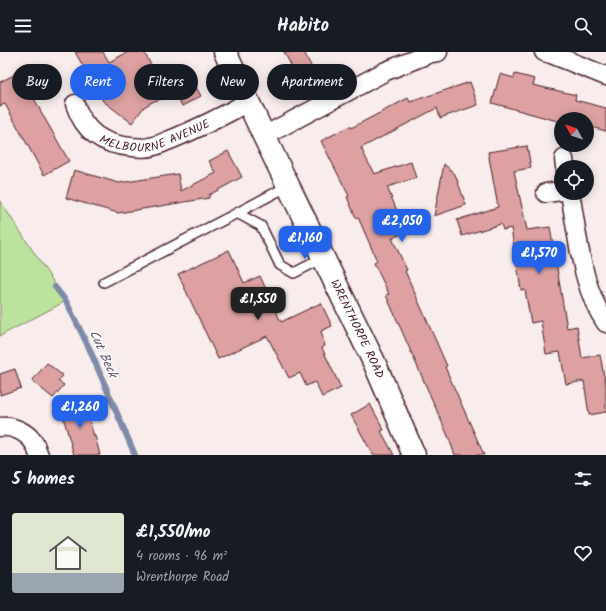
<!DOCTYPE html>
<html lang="en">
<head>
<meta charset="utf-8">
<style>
	body { margin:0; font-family:Kalam,sans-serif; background:#20242c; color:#f1f3f6; height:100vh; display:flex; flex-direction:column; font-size:15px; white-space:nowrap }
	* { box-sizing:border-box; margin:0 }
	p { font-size:13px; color:#9ea1a6 }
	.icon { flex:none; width:22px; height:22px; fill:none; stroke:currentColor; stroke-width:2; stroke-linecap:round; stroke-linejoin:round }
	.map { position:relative; height:403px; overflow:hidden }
	.drawer { display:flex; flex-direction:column; background:#171b24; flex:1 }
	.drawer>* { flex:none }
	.hud { position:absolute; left:12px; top:12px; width:400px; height:36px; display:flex; gap:8px }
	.needle { width:26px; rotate:310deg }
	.fabs { position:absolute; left:554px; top:60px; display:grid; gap:8px }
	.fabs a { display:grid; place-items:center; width:40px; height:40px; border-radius:50%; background:#171b24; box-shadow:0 2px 10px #0003; font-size:20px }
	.price { position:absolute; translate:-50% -34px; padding:0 9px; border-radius:8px; background:#2563eb; color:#fff; font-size:13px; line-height:26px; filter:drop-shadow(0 1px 2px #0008) }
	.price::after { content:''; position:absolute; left:50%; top:24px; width:12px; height:9px; margin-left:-6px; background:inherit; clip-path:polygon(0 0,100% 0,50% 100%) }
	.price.current { background:#222; color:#fff }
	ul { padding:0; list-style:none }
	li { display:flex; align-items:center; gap:12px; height:100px; padding:0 12px }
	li+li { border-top:1px solid #363941 }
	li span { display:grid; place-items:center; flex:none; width:112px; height:80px; border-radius:4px; color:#555 }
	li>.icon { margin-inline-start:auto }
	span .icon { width:48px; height:48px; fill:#fffc; stroke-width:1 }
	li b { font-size:17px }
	h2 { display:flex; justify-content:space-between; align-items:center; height:48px; padding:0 12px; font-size:17px }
	.tag { padding:0 14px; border-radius:18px; background:#171b24; box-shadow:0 2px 10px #0003; font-size:14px; line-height:36px }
	.tag.current { background:#2563eb; color:#fff }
	header { display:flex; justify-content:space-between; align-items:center; height:52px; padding:0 12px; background:#171b24; font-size:18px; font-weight:700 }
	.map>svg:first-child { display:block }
	.green { fill:#bce39e; stroke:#838164 }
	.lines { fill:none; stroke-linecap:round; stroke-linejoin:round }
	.stream { stroke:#7d8aa8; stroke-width:6 }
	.building { fill:#dca1a0; stroke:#4a1f2b }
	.lane-casing { stroke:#4a1f2b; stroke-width:12 }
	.street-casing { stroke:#4a1f2b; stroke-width:21 }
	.secondary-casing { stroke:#4a1f2b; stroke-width:25 }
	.lane { stroke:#fff; stroke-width:9 }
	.street { stroke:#fff; stroke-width:18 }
	.secondary { stroke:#fff; stroke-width:22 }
	.labels { text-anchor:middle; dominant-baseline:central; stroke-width:3; stroke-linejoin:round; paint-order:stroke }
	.street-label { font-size:12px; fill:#4a1f2b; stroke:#fff }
	.water-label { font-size:13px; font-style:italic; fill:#64546a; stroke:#fff }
</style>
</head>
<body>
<header><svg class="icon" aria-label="menu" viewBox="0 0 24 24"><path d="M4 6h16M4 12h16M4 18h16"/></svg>Habito<svg class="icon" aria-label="search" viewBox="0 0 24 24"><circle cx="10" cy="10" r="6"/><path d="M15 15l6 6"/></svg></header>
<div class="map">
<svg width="606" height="403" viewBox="0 0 606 403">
	<rect width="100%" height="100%" fill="#f8ecec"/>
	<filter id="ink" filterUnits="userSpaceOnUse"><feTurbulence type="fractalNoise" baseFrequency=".025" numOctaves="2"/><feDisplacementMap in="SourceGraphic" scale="8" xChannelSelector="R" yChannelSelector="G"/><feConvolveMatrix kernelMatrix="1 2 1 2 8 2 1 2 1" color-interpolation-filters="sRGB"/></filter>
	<g filter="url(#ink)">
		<!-- green -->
		<path class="green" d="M0 149 66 249 0 284Z"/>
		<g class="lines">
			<!-- stream -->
			<path class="stream" d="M55 235 66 249 89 296 135 403"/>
		</g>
		<!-- building -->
		<g class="building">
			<path d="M75 0H103L109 10 128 0H144L157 24 162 22 166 46 154 49 144 55 132 71 103 49Z"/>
			<path d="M284 0H304L315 22 294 33 285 16 291 13Z"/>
			<path d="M187 19 201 44 182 54 177 44H175L167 30Z"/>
			<path d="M20 20 45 67 69 109 44 123 5 52 0 54V30Z"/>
			<path d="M500 22 514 26 515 22 535 27 533 33 576 43 575 48 606 56V79L587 74V67H561V70L492 51Z"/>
			<path d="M470 30 478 53 440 66 437 56 361 96 374 122 411 110 416 126 387 135 406 180 392 186 407 218 405 219 447 314 445 315 484 403H455L448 384 386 243 389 242 374 211 377 209 358 165 356 166 347 145 349 144 321 89 350 74 351 76 408 46 410 50Z"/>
			<path d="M527 94 531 116 514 119 527 178 550 175 567 276 577 274 582 306 600 303 606 334V360L589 363 584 329 566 332 560 300 546 302 541 269 531 271 525 238H521L511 176 503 178 501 172 462 184 457 168 498 155 488 100Z"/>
			<path d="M228 99 242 125 209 143V146L118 161 66 146 74 118 119 131 178 122 181 139 216 121 209 109Z"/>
			<path d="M444 112 455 122 466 153 434 164Z"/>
			<path d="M229 198 244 231 260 224 281 270 321 251 332 274 321 279 325 294 322 296 341 336 322 345 315 330 306 334 300 321 289 326 267 284 218 307 178 222Z"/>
			<path d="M47 311 63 324 58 329 64 333 53 346 32 329Z"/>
			<path d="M15 317 21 336 0 343V322Z"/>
			<path d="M83 348 94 384H95L100 403H74L60 354Z"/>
			<path d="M370 352 384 378 381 379 394 403H373L351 363Z"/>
		</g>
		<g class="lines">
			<!-- lane casing -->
			<g class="lane-casing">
				<g id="lane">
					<path d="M237 161 288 134"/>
					<path d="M104 230 237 161 261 174 280 213 294 221 323 206"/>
				</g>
			</g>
			<!-- street casing -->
			<g class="street-casing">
				<g id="street">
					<path d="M544 0 551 2 606 24"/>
					<path id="s1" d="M75 52C84 80 103 93 132 95 138 95 145 97 150 95 157 94 164 90 170 88 197 77 223 64 248 50"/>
					<path d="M264 84 386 19 431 1 438 0"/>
					<path d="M564 107 565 115"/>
					<path d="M546 141 561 139"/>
					<path d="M570 141C578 184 581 235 606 271"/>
					<path d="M0 375C12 373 27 380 34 391 36 394 37 399 39 403"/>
				</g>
			</g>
			<!-- secondary casing -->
			<g class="secondary-casing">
				<g id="secondary">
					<path id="s2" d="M225 0 264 84 374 310 414 403"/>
				</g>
			</g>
			<!-- lane -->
			<use href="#lane" class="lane"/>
			<!-- street -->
			<use href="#street" class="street"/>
			<!-- secondary -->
			<use href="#secondary" class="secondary"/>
		</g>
	</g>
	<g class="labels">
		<!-- street labels -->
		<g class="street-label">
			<text stroke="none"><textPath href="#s1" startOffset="101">MELBOURNE AVENUE</textPath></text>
			<text stroke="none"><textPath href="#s2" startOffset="307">WRENTHORPE ROAD</textPath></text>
		</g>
		<!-- water labels -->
		<g class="water-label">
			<text transform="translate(103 302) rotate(66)">Cut Beck</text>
		</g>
	</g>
</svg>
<div class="fabs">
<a><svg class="needle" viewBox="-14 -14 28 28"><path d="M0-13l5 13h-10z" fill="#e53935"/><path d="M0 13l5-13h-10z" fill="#9ea1a6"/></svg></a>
<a><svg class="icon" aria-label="locate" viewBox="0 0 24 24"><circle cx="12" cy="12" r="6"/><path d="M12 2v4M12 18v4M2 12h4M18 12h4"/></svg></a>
</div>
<b class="price" style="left:402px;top:191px">£2,050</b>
<b class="price" style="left:305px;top:208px">£1,160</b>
<b class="price" style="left:539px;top:223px">£1,570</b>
<b class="price current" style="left:258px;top:269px">£1,550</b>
<b class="price" style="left:80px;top:377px">£1,260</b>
<div class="hud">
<a class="tag">Buy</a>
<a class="tag current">Rent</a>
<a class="tag">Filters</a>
<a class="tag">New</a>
<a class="tag">Apartment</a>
</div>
</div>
<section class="drawer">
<h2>5 homes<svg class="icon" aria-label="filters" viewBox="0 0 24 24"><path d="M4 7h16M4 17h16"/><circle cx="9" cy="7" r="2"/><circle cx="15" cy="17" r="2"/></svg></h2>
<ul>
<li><span style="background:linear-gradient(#dfe7d0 75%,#9aa5b1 0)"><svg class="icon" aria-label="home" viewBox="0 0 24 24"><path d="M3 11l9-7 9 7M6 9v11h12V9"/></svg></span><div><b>£1,550/mo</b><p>4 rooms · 96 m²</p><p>Wrenthorpe Road</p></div><svg class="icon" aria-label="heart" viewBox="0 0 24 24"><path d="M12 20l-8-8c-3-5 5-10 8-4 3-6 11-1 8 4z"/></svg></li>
</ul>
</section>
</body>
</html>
